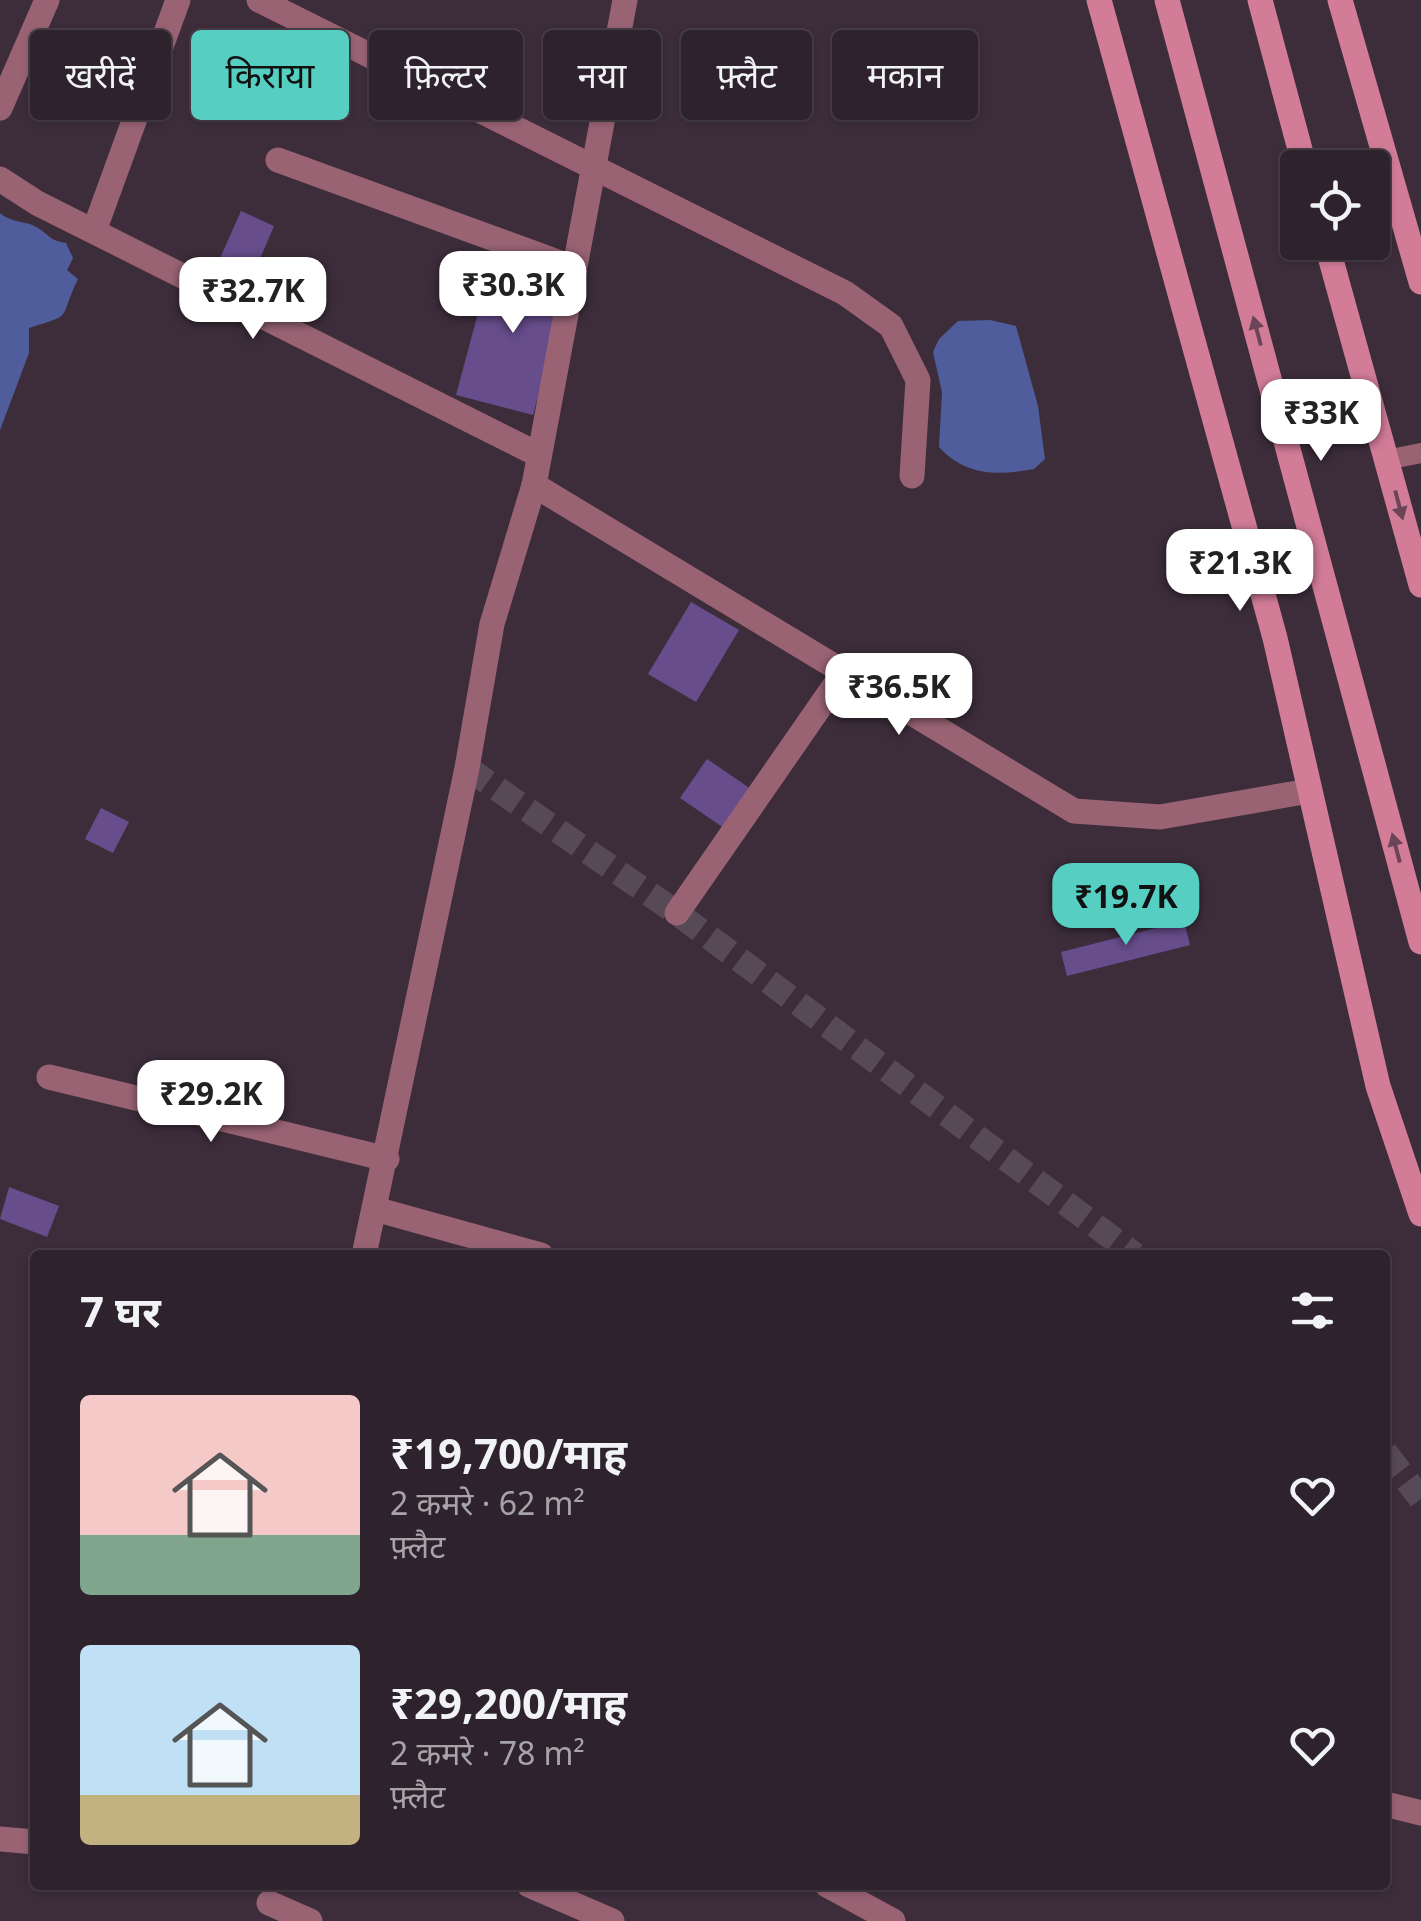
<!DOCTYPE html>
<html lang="hi">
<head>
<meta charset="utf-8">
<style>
	body { margin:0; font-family:"Noto Sans","Noto Sans Devanagari",sans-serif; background:#362a34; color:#f1f3f6; height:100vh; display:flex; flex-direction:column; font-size:38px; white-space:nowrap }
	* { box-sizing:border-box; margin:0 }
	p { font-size:32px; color:#a7a4a9 }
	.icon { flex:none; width:55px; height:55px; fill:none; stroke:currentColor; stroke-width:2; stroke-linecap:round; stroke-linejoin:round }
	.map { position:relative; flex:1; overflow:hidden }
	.panel { position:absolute; left:30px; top:1250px; width:1360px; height:640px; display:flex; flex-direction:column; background:#2e222c; border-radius:10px; box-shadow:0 2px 8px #0004,0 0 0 2px #493f48 }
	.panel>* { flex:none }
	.hud { position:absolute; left:30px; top:30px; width:1362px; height:90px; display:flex; gap:20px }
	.controls { position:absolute; left:1280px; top:150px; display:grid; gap:20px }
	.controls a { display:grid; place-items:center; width:110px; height:110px; border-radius:10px; background:#2e222c; box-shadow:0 2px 8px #0004,0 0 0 2px #493f48; font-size:50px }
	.price { position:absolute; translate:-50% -85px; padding:0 22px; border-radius:20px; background:#fff; color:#222; font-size:32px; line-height:65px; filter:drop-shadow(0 2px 5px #0008) }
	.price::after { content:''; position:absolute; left:50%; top:60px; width:30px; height:22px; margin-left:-15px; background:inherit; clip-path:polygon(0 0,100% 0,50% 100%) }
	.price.active { background:#56cec2; color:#111 }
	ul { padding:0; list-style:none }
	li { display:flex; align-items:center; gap:30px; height:250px; padding:0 50px }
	li span { display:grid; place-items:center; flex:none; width:280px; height:200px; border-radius:10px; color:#555 }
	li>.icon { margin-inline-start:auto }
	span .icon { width:120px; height:120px; fill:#fffc; stroke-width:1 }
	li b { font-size:42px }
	h2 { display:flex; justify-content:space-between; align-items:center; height:120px; padding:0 50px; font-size:42px }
	.pill { padding:0 35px; border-radius:10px; background:#2e222c; box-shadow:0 2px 8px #0004,0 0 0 2px #493f48; font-size:35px; line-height:90px }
	.pill.active { background:#56cec2; color:#111 }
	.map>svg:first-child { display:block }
	.water { fill:#4f5d9c }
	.building { fill:#674d8c }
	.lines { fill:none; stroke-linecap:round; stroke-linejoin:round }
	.street-tunnel { stroke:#584956; stroke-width:25; stroke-dasharray:25 12; stroke-linecap:butt }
	.lane { stroke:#996374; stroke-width:20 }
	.street { stroke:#996374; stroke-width:25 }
	.secondary { stroke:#d27c98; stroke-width:25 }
	.oneway { fill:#6a4557 }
</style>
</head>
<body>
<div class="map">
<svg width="1421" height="1921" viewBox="0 0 1421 1921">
	<rect width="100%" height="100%" fill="#3d2d3b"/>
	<!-- water -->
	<g class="water">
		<path d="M0 213C13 224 26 220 38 228 50 236 51 241 66 243L73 258 67 270 78 279C57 323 75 313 29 328V353L0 430Z"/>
		<path d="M990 320 1016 326 1038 406 1045 459 1034 469C998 476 965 476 939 447L942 392 933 352 939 339 958 321Z"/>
	</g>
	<!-- building -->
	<g class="building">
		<path d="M241 211 274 226 247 289 213 274Z"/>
		<path d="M493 257 569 277 533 415 456 395Z"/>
		<path d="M691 602 739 630 696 702 648 674Z"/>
		<path d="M707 759 751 789 724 828 680 798Z"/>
		<path d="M101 808 129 822 113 853 85 839Z"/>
		<path d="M1184 921 1190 945 1067 976 1061 952Z"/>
		<path d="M9 1187 59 1206 47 1237 0 1219Z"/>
	</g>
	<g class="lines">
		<!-- street-tunnel -->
		<g class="street-tunnel">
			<path d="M467 768 677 913 1135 1255"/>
			<path d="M1385 1452 1421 1499"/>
		</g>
		<!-- lane -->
		<path class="lane" d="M1386 460 1421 453"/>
		<!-- street -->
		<g class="street">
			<path d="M259 0 845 293 891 326 918 380 912 476"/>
			<path d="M0 108 47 0"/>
			<path d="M278 160 574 268"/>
			<path d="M0 179 37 203 539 455"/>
			<path d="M94 231 178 0"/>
			<path d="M534 485 1074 811 1160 817 1309 791"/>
			<path d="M677 913 844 672"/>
			<path d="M49 1077 387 1159"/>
			<path d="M375 1209 541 1255"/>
			<path d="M364 1255 467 768 492 624 534 485 625 0"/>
			<path d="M1385 1804 1421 1813"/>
			<path d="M0 1839 35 1842"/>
			<path d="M529 1885 612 1921"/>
			<path d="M827 1885 893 1921"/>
			<path d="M269 1903 310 1921"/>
		</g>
		<!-- secondary -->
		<g class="secondary">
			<path d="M1099 0 1275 638 1378 1086 1421 1214"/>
			<path d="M1167 0 1421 942"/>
			<path d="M1260 0 1305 168"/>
			<path d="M1340 0 1421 282"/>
			<path d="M1326 242 1421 585"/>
		</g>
	</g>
	<!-- one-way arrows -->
	<defs><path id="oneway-solid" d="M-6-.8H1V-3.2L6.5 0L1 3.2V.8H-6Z" transform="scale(2.5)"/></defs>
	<g class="oneway">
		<use href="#oneway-solid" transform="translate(1257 331) rotate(-105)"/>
		<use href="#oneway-solid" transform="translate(1399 505) rotate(75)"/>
		<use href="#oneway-solid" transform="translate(1396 848) rotate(-105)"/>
	</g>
</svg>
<div class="controls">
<a><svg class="icon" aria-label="locate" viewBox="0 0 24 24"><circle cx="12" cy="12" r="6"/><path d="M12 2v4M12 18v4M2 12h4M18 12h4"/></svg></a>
</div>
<b class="price" style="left:513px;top:336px">₹30.3K</b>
<b class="price" style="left:253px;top:342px">₹32.7K</b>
<b class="price" style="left:1321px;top:464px">₹33K</b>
<b class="price" style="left:1240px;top:614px">₹21.3K</b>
<b class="price" style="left:899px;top:738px">₹36.5K</b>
<b class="price active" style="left:1126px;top:948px">₹19.7K</b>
<b class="price" style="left:211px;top:1145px">₹29.2K</b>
<div class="hud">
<a class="pill">खरीदें</a>
<a class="pill active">किराया</a>
<a class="pill">फ़िल्टर</a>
<a class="pill">नया</a>
<a class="pill">फ़्लैट</a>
<a class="pill">मकान</a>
</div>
<section class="panel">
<h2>7 घर<svg class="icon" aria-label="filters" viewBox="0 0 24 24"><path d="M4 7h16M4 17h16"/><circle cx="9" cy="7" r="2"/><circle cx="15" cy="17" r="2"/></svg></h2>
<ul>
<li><span style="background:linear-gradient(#f6c9c9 70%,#7fa58c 0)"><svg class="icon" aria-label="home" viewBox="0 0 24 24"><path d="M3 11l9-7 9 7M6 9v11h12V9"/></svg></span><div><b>₹19,700/माह</b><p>2 कमरे · 62 m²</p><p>फ़्लैट</p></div><svg class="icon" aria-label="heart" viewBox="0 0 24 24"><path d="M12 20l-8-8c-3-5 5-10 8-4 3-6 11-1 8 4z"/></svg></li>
<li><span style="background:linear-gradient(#bfe0f5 75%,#c2b280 0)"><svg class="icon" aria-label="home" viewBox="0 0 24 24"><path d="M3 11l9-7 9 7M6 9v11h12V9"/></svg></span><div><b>₹29,200/माह</b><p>2 कमरे · 78 m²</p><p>फ़्लैट</p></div><svg class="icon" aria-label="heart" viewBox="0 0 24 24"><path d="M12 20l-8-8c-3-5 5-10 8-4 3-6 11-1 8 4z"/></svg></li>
</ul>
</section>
</div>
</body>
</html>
